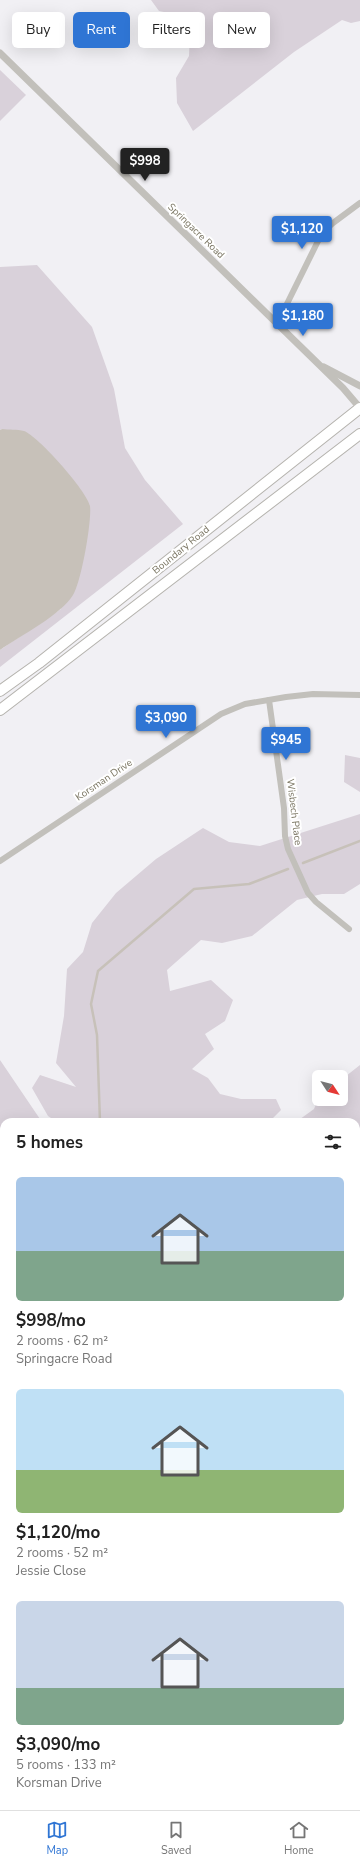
<!DOCTYPE html>
<html lang="en">
<head>
<meta charset="utf-8">
<style>
	body { margin:0; font-family:"Nunito Sans",sans-serif; background:#f2f2f2; color:#222; height:100vh; display:flex; flex-direction:column; font-size:15px; white-space:nowrap }
	* { box-sizing:border-box; margin:0 }
	p { font-size:13px; color:#767676 }
	.icon { flex:none; width:22px; height:22px; fill:none; stroke:currentColor; stroke-width:2; stroke-linecap:round; stroke-linejoin:round }
	.map { position:relative; flex:1; overflow:hidden }
	.sheet { position:absolute; left:0px; top:1118px; width:360px; height:692px; display:flex; flex-direction:column; background:#fff; border-radius:12px 12px 0 0; box-shadow:0 4px 16px #0002 }
	.sheet>* { flex:none }
	.top-card { position:absolute; left:12px; top:12px; width:336px; height:36px; display:flex; gap:8px }
	.needle { width:26px; rotate:126deg }
	.fabs { position:absolute; left:312px; top:1070px; display:grid; gap:8px }
	.fabs a { display:grid; place-items:center; width:36px; height:36px; border-radius:6px; background:#fff; box-shadow:0 4px 16px #0002; font-size:20px }
	.price { position:absolute; translate:-50% -34px; padding:0 9px; border-radius:4px; background:#2f75d4; color:#fff; font-size:13px; line-height:26px; filter:drop-shadow(0 1px 2px #0008) }
	.price::after { content:''; position:absolute; left:50%; top:24px; width:12px; height:9px; margin-left:-6px; background:inherit; clip-path:polygon(0 0,100% 0,50% 100%) }
	.price.active { background:#222; color:#fff }
	ul { padding:0; list-style:none }
	li { display:grid; align-content:center; gap:8px; height:212px; padding:0 16px }
	li span { display:grid; place-items:center; height:124px; border-radius:6px; color:#555 }
	li>.icon { margin-inline-start:auto }
	span .icon { width:72px; height:72px; fill:#fffc; stroke-width:1 }
	li b { font-size:17px }
	h2 { display:flex; justify-content:space-between; align-items:center; height:48px; padding:0 16px; font-size:17px }
	.chip { padding:0 14px; border-radius:6px; background:#fff; box-shadow:0 4px 16px #0002; font-size:14px; line-height:36px }
	.chip.active { background:#2f75d4; color:#fff }
	.dock { display:flex; justify-content:space-around; align-items:center; height:56px; border-top:1px solid #e0e0e0; background:#fff; font-size:11px; color:#767676 }
	.dock a { display:grid; justify-items:center; gap:2px }
	.dock .active { color:#2f75d4 }
	.map>svg:first-child { display:block }
	.built { fill:#e4e2e4 }
	.green { fill:#d9d1da }
	.water { fill:#c7c1b9 }
	.lines { fill:none; stroke-linecap:round; stroke-linejoin:round }
	.stream { stroke:#c7c1b9; stroke-width:2.5 }
	.trunk-casing { stroke:#b5b3ae; stroke-width:12 }
	.minor { stroke:#c2c0bb; stroke-width:6 }
	.tertiary { stroke:#c2c0bb; stroke-width:7 }
	.trunk { stroke:#fff; stroke-width:10 }
	.labels { text-anchor:middle; dominant-baseline:central; stroke-width:4; stroke-linejoin:round; paint-order:stroke }
	.street-label { font-size:10px; fill:#797461; stroke:#fff }
</style>
</head>
<body>
<div class="map">
<svg width="360" height="1810" viewBox="0 0 360 1810">
	<rect width="100%" height="100%" fill="#f1f0f4"/>
	<!-- built -->
	<g class="built">
		<path d="M4 1349V1477L0 1471V1352Z"/>
		<path d="M356 1586 360 1592V1713L356 1717Z"/>
		<path d="M225 1806H265L260 1810H228Z"/>
	</g>
	<!-- green -->
	<g class="green">
		<path d="M151 0H360V21L351 23 342 20 294 52 193 131 177 103 176 78 189 56 190 31 178 15 159 11Z"/>
		<path d="M0 70 26 95 0 121Z"/>
		<path d="M37 265 92 327 114 389 125 448 145 480 183 524 0 667V650L61 609 2 429 0 430V267Z"/>
		<path d="M345 755 360 758V792L344 782Z"/>
		<path d="M360 814V884L344 894H322L297 900 252 936 222 943 201 940 167 970 170 991 211 980 233 1000 225 1021 205 1034 214 1049 192 1069 208 1078 220 1094 241 1099H276L281 1110 269 1122H57L48 1116 32 1088 40 1075 76 1087 56 1063 64 1016 67 969 83 952 92 923 116 893 156 859 203 828 229 842 260 846Z"/>
		<path d="M0 1060 42 1122H4V1349L0 1352Z"/>
		<path d="M360 1065V1217L356 1220V1122H296L314 1109 319 1097V1099H341V1080Z"/>
		<path d="M4 1436V1806H109L111 1810H0V1438Z"/>
		<path d="M360 1566V1592L356 1586V1569Z"/>
		<path d="M147 1806H182L181 1810H144Z"/>
	</g>
	<!-- water -->
	<path class="water" d="M2 429C9 430 17 429 24 431 38 436 87 491 90 506 92 521 81 583 73 595 61 615 20 636 0 650V430Z"/>
	<g class="lines">
		<!-- stream -->
		<g class="stream">
			<path d="M303 863 360 841"/>
			<path d="M100 1122 97 1035 91 1004 98 971 194 889 249 884 288 869"/>
			<path d="M84 1806 86 1810"/>
		</g>
		<!-- trunk casing -->
		<g class="trunk-casing">
			<g id="trunk">
				<path d="M0 691 39 663 360 408"/>
				<path d="M0 710 360 434"/>
			</g>
		</g>
		<!-- minor -->
		<g class="minor">
			<path d="M277 324 322 233 333 223 360 203"/>
			<path d="M269 700 284 808 285 836 288 849 308 893 316 902 349 929"/>
			<path d="M0 861 221 714 245 704 286 697 313 694 360 695"/>
			<path d="M356 1320 360 1317"/>
			<path d="M356 1444 360 1449"/>
			<path d="M356 1743 360 1744"/>
			<path d="M284 1810 289 1806"/>
		</g>
		<!-- tertiary -->
		<g class="tertiary">
			<path d="M0 53 343 388 360 408"/>
			<path d="M324 367 360 386"/>
		</g>
		<!-- trunk -->
		<use href="#trunk" class="trunk"/>
	</g>
	<g class="labels">
		<!-- street labels -->
		<g class="street-label">
			<text transform="translate(196 231) rotate(44)">Springacre Road</text>
			<text transform="translate(181 550) rotate(-39)">Boundary Road</text>
			<text transform="translate(104 780) rotate(-34)">Korsman Drive</text>
			<text transform="translate(294 812) rotate(83)">Wisbech Place</text>
		</g>
	</g>
</svg>
<div class="fabs">
<a><svg class="needle" viewBox="-14 -14 28 28"><path d="M0-13l5 13h-10z" fill="#e53935"/><path d="M0 13l5-13h-10z" fill="#767676"/></svg></a>
</div>
<b class="price active" style="left:145px;top:182px">$998</b>
<b class="price" style="left:302px;top:250px">$1,120</b>
<b class="price" style="left:303px;top:337px">$1,180</b>
<b class="price" style="left:166px;top:739px">$3,090</b>
<b class="price" style="left:286px;top:761px">$945</b>
<div class="top-card">
<a class="chip">Buy</a>
<a class="chip active">Rent</a>
<a class="chip">Filters</a>
<a class="chip">New</a>
</div>
<section class="sheet">
<h2>5 homes<svg class="icon" aria-label="filters" viewBox="0 0 24 24"><path d="M4 7h16M4 17h16"/><circle cx="9" cy="7" r="2"/><circle cx="15" cy="17" r="2"/></svg></h2>
<ul>
<li><span style="background:linear-gradient(#a9c7e8 60%,#7fa58c 0)"><svg class="icon" aria-label="home" viewBox="0 0 24 24"><path d="M3 11l9-7 9 7M6 9v11h12V9"/></svg></span><div><b>$998/mo</b><p>2 rooms · 62 m²</p><p>Springacre Road</p></div></li>
<li><span style="background:linear-gradient(#bfe0f5 65%,#8fb573 0)"><svg class="icon" aria-label="home" viewBox="0 0 24 24"><path d="M3 11l9-7 9 7M6 9v11h12V9"/></svg></span><div><b>$1,120/mo</b><p>2 rooms · 52 m²</p><p>Jessie Close</p></div></li>
<li><span style="background:linear-gradient(#c9d6e8 70%,#7fa58c 0)"><svg class="icon" aria-label="home" viewBox="0 0 24 24"><path d="M3 11l9-7 9 7M6 9v11h12V9"/></svg></span><div><b>$3,090/mo</b><p>5 rooms · 133 m²</p><p>Korsman Drive</p></div></li>
</ul>
</section>
</div>
<nav class="dock">
<a class="active"><svg class="icon" aria-label="map" viewBox="0 0 24 24"><path d="M3 6l6-2 6 2 6-2v14l-6 2-6-2-6 2zM9 4v14M15 6v14"/></svg>Map</a>
<a><svg class="icon" aria-label="saved" viewBox="0 0 24 24"><path d="M7 4h10v16l-5-4-5 4z"/></svg>Saved</a>
<a><svg class="icon" aria-label="home" viewBox="0 0 24 24"><path d="M3 11l9-7 9 7M6 9v11h12V9"/></svg>Home</a>
</nav>
</body>
</html>
